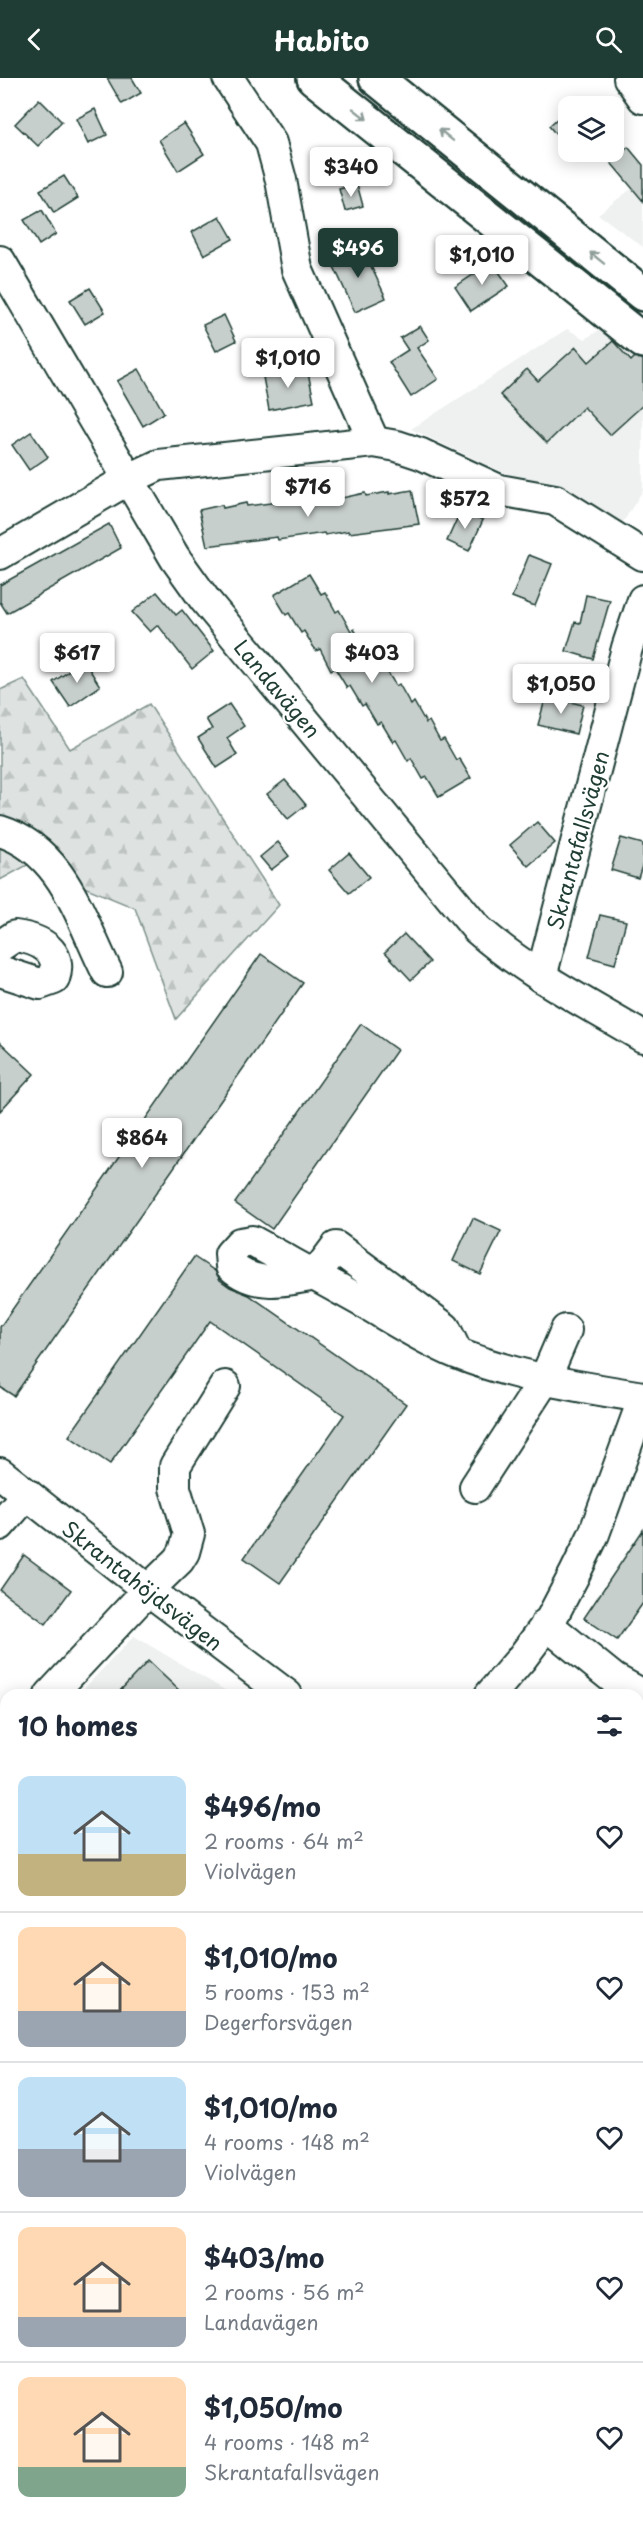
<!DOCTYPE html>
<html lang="en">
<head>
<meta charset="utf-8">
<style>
	body { margin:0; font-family:"Playpen Sans",sans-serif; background:#f2f2f3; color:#1f2937; height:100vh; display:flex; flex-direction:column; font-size:22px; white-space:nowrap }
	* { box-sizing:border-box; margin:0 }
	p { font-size:20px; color:#747a83 }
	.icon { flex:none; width:33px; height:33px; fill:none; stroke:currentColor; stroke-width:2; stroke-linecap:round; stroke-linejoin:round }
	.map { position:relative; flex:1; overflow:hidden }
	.sheet { position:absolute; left:0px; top:1611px; width:644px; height:834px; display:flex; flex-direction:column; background:#fff; border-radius:18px 18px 0 0; box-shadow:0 3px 15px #0003 }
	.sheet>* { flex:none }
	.controls { position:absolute; left:558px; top:18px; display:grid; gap:12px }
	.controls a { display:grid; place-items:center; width:66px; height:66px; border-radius:12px; background:#fff; box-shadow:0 3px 15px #0003; font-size:30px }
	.price { position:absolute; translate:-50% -51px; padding:0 14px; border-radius:6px; background:#fff; color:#222; font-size:20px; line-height:39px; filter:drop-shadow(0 2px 3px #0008) }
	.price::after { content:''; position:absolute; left:50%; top:36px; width:18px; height:14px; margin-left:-9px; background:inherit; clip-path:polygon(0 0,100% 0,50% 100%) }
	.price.current { background:#1f3d34; color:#fff }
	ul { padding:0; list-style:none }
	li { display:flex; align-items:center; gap:18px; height:150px; padding:0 18px }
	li+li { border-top:2px solid #e0e1e3 }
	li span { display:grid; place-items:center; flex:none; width:168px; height:120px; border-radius:12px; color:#555 }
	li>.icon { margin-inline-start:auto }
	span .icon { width:72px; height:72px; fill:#fffc; stroke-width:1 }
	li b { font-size:26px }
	h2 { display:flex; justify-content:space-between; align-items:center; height:72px; padding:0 18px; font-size:26px }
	header { display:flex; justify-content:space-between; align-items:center; height:78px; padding:0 18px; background:#1f3d34; color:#fff; font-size:27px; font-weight:700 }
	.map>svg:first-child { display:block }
	.built { fill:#eef1f0 }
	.forest { fill:url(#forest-firs); stroke:#7e908b; stroke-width:1.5 }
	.building { fill:#c7cfcc; stroke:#1f3d34; stroke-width:1.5 }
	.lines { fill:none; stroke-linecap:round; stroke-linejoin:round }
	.minor-casing { stroke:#1f3d34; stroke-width:34 }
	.major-casing { stroke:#1f3d34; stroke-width:38 }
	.minor { stroke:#fff; stroke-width:30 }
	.major { stroke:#fff; stroke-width:33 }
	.oneway { stroke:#8f9e9a }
	.labels { text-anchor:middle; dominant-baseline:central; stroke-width:4.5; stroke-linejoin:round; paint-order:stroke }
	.street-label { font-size:21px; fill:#1f3d34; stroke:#fff }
</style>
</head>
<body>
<header><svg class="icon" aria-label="back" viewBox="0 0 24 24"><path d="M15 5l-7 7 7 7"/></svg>Habito<svg class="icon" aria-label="search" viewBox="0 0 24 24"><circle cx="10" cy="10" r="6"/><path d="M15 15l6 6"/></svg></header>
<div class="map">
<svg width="643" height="2445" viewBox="0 0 643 2445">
	<defs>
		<pattern id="forest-firs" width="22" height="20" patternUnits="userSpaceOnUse" patternTransform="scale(1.5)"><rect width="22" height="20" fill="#dee3e2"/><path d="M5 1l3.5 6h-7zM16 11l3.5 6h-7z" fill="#bec4c2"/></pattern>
	</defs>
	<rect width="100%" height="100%" fill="#fff"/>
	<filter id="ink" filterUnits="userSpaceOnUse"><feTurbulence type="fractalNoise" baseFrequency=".0167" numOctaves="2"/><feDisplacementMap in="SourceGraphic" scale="12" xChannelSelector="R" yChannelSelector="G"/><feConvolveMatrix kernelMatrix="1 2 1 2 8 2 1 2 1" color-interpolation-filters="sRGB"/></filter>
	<g filter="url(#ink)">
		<!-- built -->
		<g class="built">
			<path d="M643 102V169L598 136Z"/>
			<path d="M606 248 643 277V412L620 449 411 351 567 251 585 261Z"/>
			<path d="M134 1558 233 1617H78Z"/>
			<path d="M6 1693V1798L0 1793V1699Z"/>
		</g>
		<!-- forest -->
		<g class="forest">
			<path d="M24 601 70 671 149 626 279 827 176 941 135 830 29 786 0 802V612Z"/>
			<path d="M643 1992V2202L638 2211V1996Z"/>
			<path d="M309 2439H622L632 2445H309Z"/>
		</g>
		<!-- building -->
		<g class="building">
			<path d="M107 0H132L141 15 122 26Z"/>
			<path d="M39 21 62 44 38 68 15 46Z"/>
			<path d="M95 31 107 57 88 66 76 41Z"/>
			<path d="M568 31V71L549 48Z"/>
			<path d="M184 45 204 76 178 93 159 62Z"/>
			<path d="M628 69 643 87V123L602 74H623Z"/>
			<path d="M64 98 78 120 54 135 40 112Z"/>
			<path d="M357 106 363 128 345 133 339 111Z"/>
			<path d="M42 132 56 156 39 167 24 142Z"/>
			<path d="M220 138 233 161 204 177 192 154Z"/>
			<path d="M361 167 386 220 355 234 331 182Z"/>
			<path d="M492 184 509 208 471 233 455 209Z"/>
			<path d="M90 210 105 234 85 246 70 222Z"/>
			<path d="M224 237 236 263 216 273 203 247Z"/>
			<path d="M420 248 429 262 417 270 438 301 411 319 389 284 408 272 400 260Z"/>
			<path d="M613 263 631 283 635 279 643 281V327L610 357 584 329 547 365 500 317 527 291 538 303 576 269 589 284Z"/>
			<path d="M307 290 314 323 269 332 263 299Z"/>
			<path d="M139 291 164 335 143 348 117 303Z"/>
			<path d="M31 354 48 379 29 392 12 367Z"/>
			<path d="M412 412 419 446 349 455 348 453 325 457 324 455 278 462 277 459 207 468 199 432 222 427 223 430 246 425 247 428 318 419V422L341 418 342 420 365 415 366 418 389 414V416Z"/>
			<path d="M461 432 483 442 469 473 447 463Z"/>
			<path d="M109 446 121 470 7 535 0 524V507Z"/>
			<path d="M529 477 552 486 535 528 512 519Z"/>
			<path d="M309 496 321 516 325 514 336 534 339 532 351 553 354 551 366 571 370 569 381 590 384 588 396 608 399 606 411 627 414 624 426 645 429 643 440 663 444 661 456 682 459 680 471 700 439 719 427 699 423 701 411 680 408 683 396 662 393 664 381 644 377 646 365 626 362 628 350 608 347 610 335 590 331 592 320 571 316 573 304 553 301 555 289 535 286 537 274 517Z"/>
			<path d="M157 514 176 537 182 532 214 573 192 591 158 547 150 554 132 534Z"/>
			<path d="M586 517 610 522 593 581 566 573 575 544 580 545Z"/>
			<path d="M84 583 100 608 70 629 53 604Z"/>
			<path d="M546 618 583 627 576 656 538 647Z"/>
			<path d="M229 626 244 648 227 660 237 677 217 690 198 660 212 651 206 641Z"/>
			<path d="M285 702 306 727 288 741 267 716Z"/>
			<path d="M537 744 555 765 528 788 510 767Z"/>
			<path d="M621 760 643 766V785L638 800 611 792Z"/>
			<path d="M278 764 289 778 271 792 260 779Z"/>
			<path d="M349 775 369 799 349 815 329 792Z"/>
			<path d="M600 837 626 843 615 886 589 879Z"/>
			<path d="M404 856 430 884 411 902 385 874Z"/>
			<path d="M261 876 303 905 14 1318 0 1309V1249Z"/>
			<path d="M361 946 397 972 272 1151 235 1125Z"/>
			<path d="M0 964 34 996 0 1033Z"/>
			<path d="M473 1140 501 1153 480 1196 453 1183Z"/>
			<path d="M194 1179 215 1193 220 1202 230 1209 249 1217 406 1326 280 1505 244 1480 344 1337 210 1243 110 1386 69 1358Z"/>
			<path d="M643 1452V1525L617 1562 584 1540Z"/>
			<path d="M24 1477 71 1512 46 1546 0 1512Z"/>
			<path d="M148 1583 184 1617H116Z"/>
		</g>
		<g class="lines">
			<!-- minor casing -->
			<g class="minor-casing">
				<g id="minor">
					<path d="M228 0 271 65 281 102 297 191 374 364"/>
					<path d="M629 0 643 20"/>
					<path d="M0 183 175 480 205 522 477 851C527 895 586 925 643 959"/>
					<path d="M0 476 127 402 159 387 374 364 397 368 421 376 499 412 555 422 643 477"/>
					<path d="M0 753C64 773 80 841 107 894"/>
					<path d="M0 868 15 858C39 861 64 873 54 901L40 906 0 893"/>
					<path d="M541 899 627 570 643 522"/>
					<path d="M457 1275 445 1250 336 1169 315 1197C286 1203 255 1210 231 1188L230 1176 240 1165 252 1163C290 1184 329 1205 368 1227 397 1244 425 1262 456 1275 516 1299 580 1309 643 1319"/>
					<path d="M0 1395 148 1512 287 1617"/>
					<path d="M475 1409 545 1301 566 1252"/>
					<path d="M0 1447 27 1416"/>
					<path d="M546 1546 614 1601 643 1617"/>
					<path d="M50 1617 148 1512 179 1482 184 1474 189 1456 175 1410V1388L225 1308"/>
					<path d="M490 1617 521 1581 551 1541 574 1497 594 1456 643 1322"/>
					<path d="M0 1670 6 1664"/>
					<path d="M0 1696 6 1701"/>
					<path d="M0 1778 6 1783"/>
					<path d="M638 1918 643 1923"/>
					<path d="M0 1964 6 1967"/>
					<path d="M0 2152 6 2154"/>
					<path d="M0 2316 6 2317"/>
					<path d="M638 2351 643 2355"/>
					<path d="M100 2439 101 2445"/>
				</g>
			</g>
			<!-- major casing -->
			<g class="major-casing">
				<g id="major">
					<path d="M314 0 643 263"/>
					<path d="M376 0 643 216"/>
				</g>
			</g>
			<!-- minor -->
			<use href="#minor" class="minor"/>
			<!-- major -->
			<use href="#major" class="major"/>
		</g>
		<!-- one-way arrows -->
		<defs><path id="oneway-shaft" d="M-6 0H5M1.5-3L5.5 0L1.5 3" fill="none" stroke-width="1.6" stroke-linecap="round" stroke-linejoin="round" transform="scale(1.5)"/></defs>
		<g class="oneway">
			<use href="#oneway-shaft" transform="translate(360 36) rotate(38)"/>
			<use href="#oneway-shaft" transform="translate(446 57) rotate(-141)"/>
			<use href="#oneway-shaft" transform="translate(597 180) rotate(-141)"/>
		</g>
	</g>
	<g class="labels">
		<!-- street labels -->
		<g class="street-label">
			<text transform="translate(278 610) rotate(50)">Landavägen</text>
			<text transform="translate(577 762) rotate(-75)">Skrantafallsvägen</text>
			<text transform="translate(143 1507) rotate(38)">Skrantahöjdsvägen</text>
		</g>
	</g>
</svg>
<div class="controls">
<a><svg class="icon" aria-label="layers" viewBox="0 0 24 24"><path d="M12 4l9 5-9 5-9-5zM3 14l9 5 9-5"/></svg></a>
</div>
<b class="price" style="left:351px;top:120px">$340</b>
<b class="price current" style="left:358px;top:201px">$496</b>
<b class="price" style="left:482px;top:208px">$1,010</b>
<b class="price" style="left:288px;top:311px">$1,010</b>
<b class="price" style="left:308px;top:440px">$716</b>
<b class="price" style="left:465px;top:452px">$572</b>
<b class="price" style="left:77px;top:606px">$617</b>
<b class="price" style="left:372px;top:606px">$403</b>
<b class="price" style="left:561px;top:637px">$1,050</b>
<b class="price" style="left:142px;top:1091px">$864</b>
<section class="sheet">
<h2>10 homes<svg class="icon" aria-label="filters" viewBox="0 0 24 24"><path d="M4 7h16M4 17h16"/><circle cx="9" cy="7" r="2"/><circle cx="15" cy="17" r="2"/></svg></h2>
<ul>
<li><span style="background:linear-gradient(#bfe0f5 65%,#c2b280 0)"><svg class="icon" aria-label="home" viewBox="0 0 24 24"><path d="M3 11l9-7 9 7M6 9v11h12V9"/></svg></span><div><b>$496/mo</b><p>2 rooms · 64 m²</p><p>Violvägen</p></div><svg class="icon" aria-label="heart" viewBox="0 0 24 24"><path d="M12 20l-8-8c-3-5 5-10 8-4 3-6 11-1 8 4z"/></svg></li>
<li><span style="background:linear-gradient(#ffd9b3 70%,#9aa5b1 0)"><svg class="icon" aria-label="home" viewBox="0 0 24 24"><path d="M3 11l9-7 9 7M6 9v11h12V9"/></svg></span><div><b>$1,010/mo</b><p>5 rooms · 153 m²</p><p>Degerforsvägen</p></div><svg class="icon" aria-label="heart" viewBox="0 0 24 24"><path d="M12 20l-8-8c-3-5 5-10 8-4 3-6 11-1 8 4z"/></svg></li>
<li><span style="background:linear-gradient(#bfe0f5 60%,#9aa5b1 0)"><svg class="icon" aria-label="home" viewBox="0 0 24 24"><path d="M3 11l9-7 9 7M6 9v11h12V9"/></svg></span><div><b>$1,010/mo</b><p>4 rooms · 148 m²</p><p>Violvägen</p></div><svg class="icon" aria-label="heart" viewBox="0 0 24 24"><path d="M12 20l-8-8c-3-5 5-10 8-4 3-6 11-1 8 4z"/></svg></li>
<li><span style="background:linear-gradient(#ffd9b3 75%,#9aa5b1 0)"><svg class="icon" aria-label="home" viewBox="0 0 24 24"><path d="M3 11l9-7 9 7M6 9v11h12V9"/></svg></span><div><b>$403/mo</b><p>2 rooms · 56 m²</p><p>Landavägen</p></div><svg class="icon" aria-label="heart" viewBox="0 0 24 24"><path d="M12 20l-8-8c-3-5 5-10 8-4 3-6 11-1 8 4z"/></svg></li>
<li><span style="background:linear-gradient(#ffd9b3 75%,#7fa58c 0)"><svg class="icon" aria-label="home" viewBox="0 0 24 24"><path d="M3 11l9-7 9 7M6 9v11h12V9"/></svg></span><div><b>$1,050/mo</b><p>4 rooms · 148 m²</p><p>Skrantafallsvägen</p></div><svg class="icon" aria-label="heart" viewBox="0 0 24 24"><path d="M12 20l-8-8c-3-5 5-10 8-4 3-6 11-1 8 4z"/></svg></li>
</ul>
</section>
</div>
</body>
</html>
